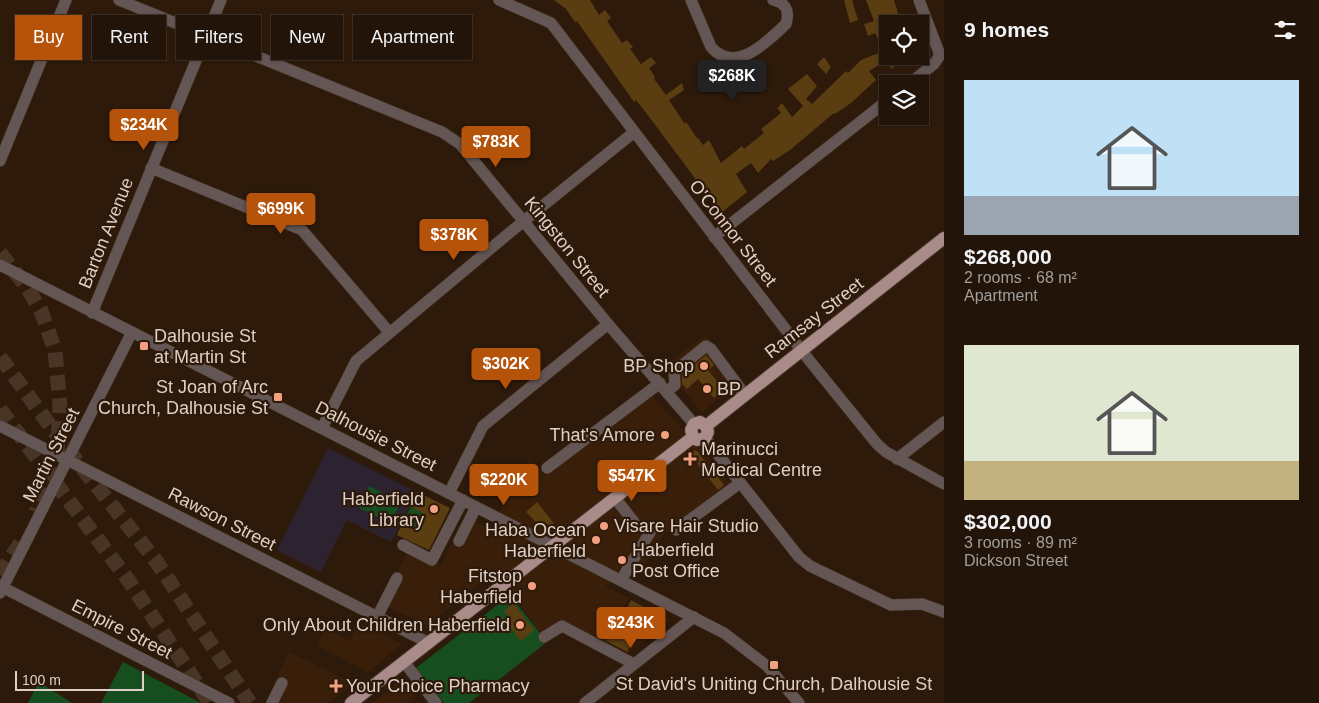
<!DOCTYPE html>
<html lang="en">
<head>
<meta charset="utf-8">
<style>
	body { margin:0; font-family:Helvetica,sans-serif; background:#2a1d12; color:#f1f3f6; height:100vh; display:flex; flex-direction:column; font-size:19px; white-space:nowrap }
	* { box-sizing:border-box; margin:0 }
	p { font-size:16px; color:#a29e9c }
	.icon { flex:none; width:28px; height:28px; fill:none; stroke:currentColor; stroke-width:2; stroke-linecap:round; stroke-linejoin:round }
	.map { position:relative; flex:1; overflow:hidden }
	.sheet { display:flex; flex-direction:column; background:#221408; width:375px }
	.sheet>* { flex:none }
	.top-card { position:absolute; left:15px; top:15px; width:475px; height:45px; display:flex; gap:10px }
	.controls { position:absolute; left:879px; top:15px; display:grid; gap:10px }
	.controls a { display:grid; place-items:center; width:50px; height:50px; border-radius:0px; background:#221408; box-shadow:0 1px 4px #0004,0 0 0 1px #3f3329; font-size:25px }
	.scale { position:absolute; left:15px; bottom:12px; width:129px; box-sizing:border-box; padding-left:5px; border:2px solid #ded0c6; border-top:0; font-size:14px; line-height:18px; white-space:nowrap; color:#ded0c6; -webkit-text-stroke:4px #2e1a0a; paint-order:stroke }
	.price { position:absolute; translate:-50% -42px; padding:0 11px; border-radius:5px; background:#b45309; color:#fff; font-size:16px; line-height:32px; filter:drop-shadow(0 1px 2px #0008) }
	.price::after { content:''; position:absolute; left:50%; top:30px; width:15px; height:11px; margin-left:-8px; background:inherit; clip-path:polygon(0 0,100% 0,50% 100%) }
	.price.active { background:#222; color:#fff }
	ul { padding:0; list-style:none }
	li { display:grid; align-content:center; gap:10px; height:265px; padding:0 20px }
	li span { display:grid; place-items:center; height:155px; border-radius:0px; color:#555 }
	li>.icon { margin-inline-start:auto }
	span .icon { width:90px; height:90px; fill:#fffc; stroke-width:1 }
	li b { font-size:21px }
	h2 { display:flex; justify-content:space-between; align-items:center; height:60px; padding:0 20px; font-size:21px }
	.tag { padding:0 18px; border-radius:0px; background:#221408; box-shadow:0 1px 4px #0004,0 0 0 1px #3f3329; font-size:18px; line-height:45px }
	.tag.active { background:#b45309; color:#fff }
	main { display:flex; flex:1; min-height:0 }
	.map>svg:first-child { display:block }
	.built { fill:#391f0a }
	.education { fill:#2d2230 }
	.green { fill:#174e1f }
	.building { fill:#5b3d12 }
	.lines { fill:none; stroke-linecap:round; stroke-linejoin:round }
	.highway-tunnel { stroke:#483526; stroke-width:15; stroke-dasharray:15 8; stroke-linecap:butt }
	.minor-casing { stroke:#4a3728; stroke-width:12 }
	.major-casing { stroke:#4a3728; stroke-width:14 }
	.minor { stroke:#645655; stroke-width:11 }
	.major { stroke:#a98c8a; stroke-width:12 }
	.poi-dot { fill:#f2a080; stroke:#2e1a0a; stroke-width:2 }
	.labels { text-anchor:middle; dominant-baseline:central; stroke-width:4.5; stroke-linejoin:round; paint-order:stroke }
	.street-label { font-size:18px; fill:#ded0c6; stroke:#2e1a0a }
	.poi-label { font-size:18px; fill:#ded0c6; stroke:#2e1a0a; text-anchor:end }
</style>
</head>
<body>
<main>
<div class="map">
<svg width="944" height="703" viewBox="0 0 944 703">
	<rect width="100%" height="100%" fill="#2e1a0a"/>
	<!-- built -->
	<g class="built">
		<path d="M705 335 742 380 702 412 664 367Z"/>
		<path d="M649 393 699 447 735 490 678 533 666 531 639 574 604 586 629 598 604 644 560 621 542 635 495 572 427 625 382 604 408 551 440 567 465 517 490 529 530 458 544 475Z"/>
		<path d="M650 609 671 620 625 655Z"/>
		<path d="M359 623 402 644 368 672 317 646 325 628 350 640Z"/>
		<path d="M289 652 310 662 353 684 328 703H265Z"/>
		<path d="M401 680 415 697 408 703H372Z"/>
	</g>
	<!-- education -->
	<path class="education" d="M328 448 417 492 391 542 347 520 321 572 277 550Z"/>
	<!-- green -->
	<g class="green">
		<path d="M369 486 401 502 391 523 359 508Z"/>
		<path d="M411 506 427 515 419 531 403 522Z"/>
		<path d="M510 595 547 642 469 703H444L416 668Z"/>
		<path d="M123 662 201 703H101Z"/>
		<path d="M39 682 72 703H28Z"/>
	</g>
	<!-- building -->
	<g class="building">
		<path d="M554 0H590L599 15 605 10 611 18 607 21 622 43 627 40 633 47 630 49 641 64 651 57 656 63 649 68 655 77 654 79 666 95 682 83 684 90 669 100 684 123 686 122 697 138H698L703 145 709 140 721 163 742 146 744 149 764 133 761 129 781 113 777 108 782 103 792 117 803 106 788 89 807 74 817 86 806 99 812 104 846 71 848 73 861 60 884 51 875 33 868 36 864 24 874 21 866 0H894L899 17 897 18 898 21 888 24V56H912L891 69 887 60 869 71 876 80 851 103 835 114 834 113 790 150 773 161 771 159 758 173 751 163 736 174 747 192 721 213 647 114 636 100 634 102 577 21 575 22 566 9Z"/>
		<path d="M844 0H852L858 20 850 23Z"/>
		<path d="M824 57 831 67 826 74 817 64Z"/>
		<path d="M706 355 714 365 708 370 724 390 714 398 698 379 687 389 682 384V375Z"/>
		<path d="M694 450 697 451 724 485 718 490 690 454Z"/>
		<path d="M417 492 450 508 429 550 397 535 402 524 414 530 423 513 410 506Z"/>
		<path d="M537 502 556 526 553 529 538 524 526 512Z"/>
		<path d="M631 600 644 607 628 640 632 642 627 652 606 641 610 632 614 634Z"/>
		<path d="M513 603 534 630 521 641 507 623 511 620 504 611Z"/>
	</g>
	<g class="lines">
		<!-- highway-tunnel -->
		<g class="highway-tunnel">
			<path d="M0 253 27 287 41 311 55 350 60 405 57 458 36 512"/>
			<path d="M0 357 65 446 156 561 250 703"/>
			<path d="M0 409 129 581 210 703"/>
			<path d="M0 575 23 539"/>
		</g>
		<!-- minor casing -->
		<g class="minor-casing">
			<g id="minor">
				<path d="M119 0 442 132 460 144 608 324 694 424"/>
				<path d="M499 0 551 23 809 360 877 444 886 452 944 484"/>
				<path d="M691 0 711 47C735 75 767 42 786 24 790 11 786 3 773 0"/>
				<path d="M909 84 934 64 940 55 919 0"/>
				<path d="M0 161 66 0"/>
				<path d="M151 168 302 230 389 332"/>
				<path d="M714 237 888 100"/>
				<path d="M0 265 724 633 767 666 799 703"/>
				<path d="M92 313 221 0"/>
				<path d="M667 391 675 385 674 372 706 346 711 349 745 395"/>
				<path d="M0 426 429 643"/>
				<path d="M322 428 356 361 514 229 633 133"/>
				<path d="M705 438 799 557 810 566 891 605 922 604 944 612"/>
				<path d="M897 459 944 422"/>
				<path d="M547 468 660 383"/>
				<path d="M449 493 483 426 608 324"/>
				<path d="M615 498 634 522"/>
				<path d="M676 530 740 483"/>
				<path d="M459 541 476 507"/>
				<path d="M403 545 432 560 463 500"/>
				<path d="M621 580 652 529"/>
				<path d="M0 586 229 703"/>
				<path d="M0 593 132 332"/>
				<path d="M377 617 397 578"/>
				<path d="M544 637 562 626 634 664"/>
				<path d="M404 662 436 703"/>
				<path d="M272 703 282 683"/>
				<path d="M585 703 694 617"/>
			</g>
		</g>
		<!-- major casing -->
		<g class="major-casing">
			<g id="major">
				<path d="M706 426 944 238"/>
				<path d="M693 437 691 430 694 424 700 422 706 426"/>
				<path d="M693 437 697 440 705 438 708 432 706 426"/>
				<path d="M351 703 693 437"/>
			</g>
		</g>
		<!-- minor -->
		<use href="#minor" class="minor"/>
		<!-- major -->
		<use href="#major" class="major"/>
	</g>
	<!-- markers -->
	<g class="poi-dot">
		<rect x="139" y="341" width="10" height="10" rx="2.5"/>
		<circle cx="704" cy="366" r="5"/>
		<circle cx="707" cy="389" r="5"/>
		<rect x="273" y="392" width="10" height="10" rx="2.5"/>
		<circle cx="665" cy="435" r="5"/>
		<path d="M687.5 451.5h5v5h5v5h-5v5h-5v-5h-5v-5h5z"/>
		<circle cx="434" cy="509" r="5"/>
		<circle cx="604" cy="526" r="5"/>
		<circle cx="596" cy="540" r="5"/>
		<circle cx="622" cy="560" r="5"/>
		<circle cx="532" cy="586" r="5"/>
		<circle cx="520" cy="625" r="5"/>
		<rect x="769" y="660" width="10" height="10" rx="2.5"/>
		<path d="M333.5 678.5h5v5h5v5h-5v5h-5v-5h-5v-5h5z"/>
	</g>
	<g class="labels">
		<!-- street labels -->
		<g class="street-label">
			<text transform="translate(106 233) rotate(-68)">Barton Avenue</text>
			<text transform="translate(733 233) rotate(52)">O'Connor Street</text>
			<text transform="translate(567 247) rotate(51)">Kingston Street</text>
			<text transform="translate(814 318) rotate(-38)">Ramsay Street</text>
			<text transform="translate(376 436) rotate(27)">Dalhousie Street</text>
			<text transform="translate(51 455) rotate(-63)">Martin Street</text>
			<text transform="translate(222 519) rotate(27)">Rawson Street</text>
			<text transform="translate(122 629) rotate(27)">Empire Street</text>
		</g>
		<!-- poi labels -->
		<g class="poi-label">
			<text x="154" y="336" text-anchor="start">Dalhousie St<tspan x="154" dy="21">at Martin St</tspan></text>
			<text x="694" y="366">BP Shop</text>
			<text x="268" y="387">St Joan of Arc<tspan x="268" dy="21">Church, Dalhousie St</tspan></text>
			<text x="717" y="389" text-anchor="start">BP</text>
			<text x="655" y="435">That's Amore</text>
			<text x="701" y="449" text-anchor="start">Marinucci<tspan x="701" dy="21">Medical Centre</tspan></text>
			<text x="424" y="499">Haberfield<tspan x="424" dy="21">Library</tspan></text>
			<text x="614" y="526" text-anchor="start">Visare Hair Studio</text>
			<text x="586" y="530">Haba Ocean<tspan x="586" dy="21">Haberfield</tspan></text>
			<text x="632" y="550" text-anchor="start">Haberfield<tspan x="632" dy="21">Post Office</tspan></text>
			<text x="522" y="576">Fitstop<tspan x="522" dy="21">Haberfield</tspan></text>
			<text x="510" y="625">Only About Children Haberfield</text>
			<text x="774" y="684" text-anchor="middle">St David's Uniting Church, Dalhousie St</text>
			<text x="346" y="686" text-anchor="start">Your Choice Pharmacy</text>
		</g>
	</g>
</svg>
<div class="controls">
<a><svg class="icon" aria-label="locate" viewBox="0 0 24 24"><circle cx="12" cy="12" r="6"/><path d="M12 2v4M12 18v4M2 12h4M18 12h4"/></svg></a>
<a><svg class="icon" aria-label="layers" viewBox="0 0 24 24"><path d="M12 4l9 5-9 5-9-5zM3 14l9 5 9-5"/></svg></a>
</div>
<div class="scale">100 m</div>
<b class="price active" style="left:732px;top:102px">$268K</b>
<b class="price" style="left:144px;top:151px">$234K</b>
<b class="price" style="left:496px;top:168px">$783K</b>
<b class="price" style="left:281px;top:235px">$699K</b>
<b class="price" style="left:454px;top:261px">$378K</b>
<b class="price" style="left:506px;top:390px">$302K</b>
<b class="price" style="left:632px;top:502px">$547K</b>
<b class="price" style="left:504px;top:506px">$220K</b>
<b class="price" style="left:631px;top:649px">$243K</b>
<div class="top-card">
<a class="tag active">Buy</a>
<a class="tag">Rent</a>
<a class="tag">Filters</a>
<a class="tag">New</a>
<a class="tag">Apartment</a>
</div>
</div>
<section class="sheet">
<h2>9 homes<svg class="icon" aria-label="filters" viewBox="0 0 24 24"><path d="M4 7h16M4 17h16"/><circle cx="9" cy="7" r="2"/><circle cx="15" cy="17" r="2"/></svg></h2>
<ul>
<li><span style="background:linear-gradient(#bfe0f5 75%,#9aa5b1 0)"><svg class="icon" aria-label="home" viewBox="0 0 24 24"><path d="M3 11l9-7 9 7M6 9v11h12V9"/></svg></span><div><b>$268,000</b><p>2 rooms · 68 m²</p><p>Apartment</p></div></li>
<li><span style="background:linear-gradient(#dfe7d0 75%,#c2b280 0)"><svg class="icon" aria-label="home" viewBox="0 0 24 24"><path d="M3 11l9-7 9 7M6 9v11h12V9"/></svg></span><div><b>$302,000</b><p>3 rooms · 89 m²</p><p>Dickson Street</p></div></li>
</ul>
</section>
</main>
</body>
</html>
